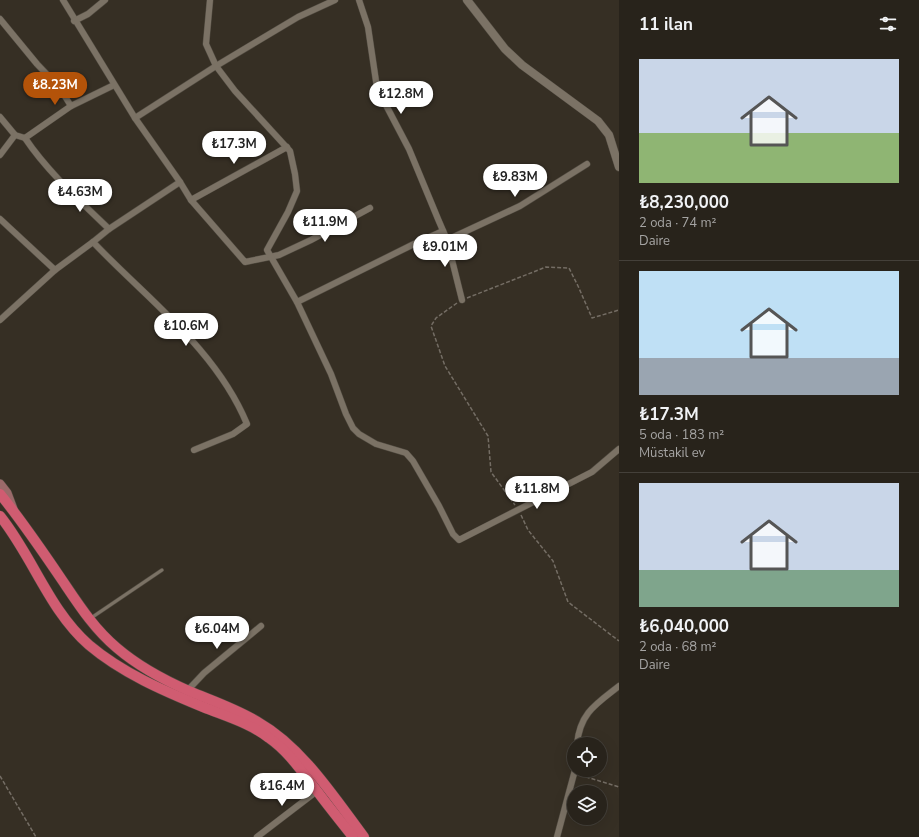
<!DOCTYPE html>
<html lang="tr">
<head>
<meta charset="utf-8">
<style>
	body { margin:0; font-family:"Nunito Sans",sans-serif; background:#302b24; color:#f1f3f6; height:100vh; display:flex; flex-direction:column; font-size:15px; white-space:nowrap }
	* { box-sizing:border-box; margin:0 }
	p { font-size:13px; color:#a5a4a3 }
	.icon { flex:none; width:22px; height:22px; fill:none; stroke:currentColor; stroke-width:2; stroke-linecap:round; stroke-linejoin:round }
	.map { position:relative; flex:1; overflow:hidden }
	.panel { display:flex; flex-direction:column; background:#28231b; width:300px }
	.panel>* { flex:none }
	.controls { position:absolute; left:567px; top:737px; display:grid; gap:8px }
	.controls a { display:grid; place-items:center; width:40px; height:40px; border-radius:50%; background:#28231b; box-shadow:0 4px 16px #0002,0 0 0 1px #44403a; font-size:20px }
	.price { position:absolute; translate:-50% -34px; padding:0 9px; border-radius:14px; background:#fff; color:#222; font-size:13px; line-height:26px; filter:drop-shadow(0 1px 2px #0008) }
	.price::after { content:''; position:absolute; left:50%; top:24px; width:12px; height:9px; margin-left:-6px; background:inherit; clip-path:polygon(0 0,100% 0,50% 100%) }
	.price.active { background:#b45309; color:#fff }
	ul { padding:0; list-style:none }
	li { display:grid; align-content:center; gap:8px; height:212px; padding:0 20px }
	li+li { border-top:1px solid #44403a }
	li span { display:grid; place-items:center; height:124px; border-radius:0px; color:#555 }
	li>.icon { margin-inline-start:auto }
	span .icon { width:72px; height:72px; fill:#fffc; stroke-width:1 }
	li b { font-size:17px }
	h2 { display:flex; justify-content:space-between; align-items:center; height:48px; padding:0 20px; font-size:17px }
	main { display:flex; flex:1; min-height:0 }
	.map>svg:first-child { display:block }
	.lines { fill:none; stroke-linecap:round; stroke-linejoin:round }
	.service-casing { stroke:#524c42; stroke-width:4 }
	.minor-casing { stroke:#524c42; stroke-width:7 }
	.tertiary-casing { stroke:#524c42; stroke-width:9 }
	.secondary-casing { stroke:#524c42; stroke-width:10 }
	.trunk-casing { stroke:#524c42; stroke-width:11 }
	.path { stroke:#746d64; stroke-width:1.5; stroke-dasharray:4 2; stroke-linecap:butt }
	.service { stroke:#7b7265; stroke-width:3 }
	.minor { stroke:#7b7265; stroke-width:6 }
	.tertiary { stroke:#7b7265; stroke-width:8 }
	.secondary { stroke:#9b6a6a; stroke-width:9 }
	.trunk { stroke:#d05c71; stroke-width:10 }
</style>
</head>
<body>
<main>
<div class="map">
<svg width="619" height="837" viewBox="0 0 619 837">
	<rect width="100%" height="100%" fill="#362f24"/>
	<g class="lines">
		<!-- service casing -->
		<g class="service-casing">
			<path id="service" d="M91 618 162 570"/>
		</g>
		<!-- minor casing -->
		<g class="minor-casing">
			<g id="minor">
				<path d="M63 0 135 118 180 182 191 200 245 262 279 255 311 240 370 208"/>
				<path d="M210 0 206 44 216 66 235 91 290 151 295 174 297 191 288 212 267 250 297 302 331 374 346 414 353 428 359 434 376 444 406 453 413 461 439 506 453 534 459 540 592 472 619 449"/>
				<path d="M359 0 368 27 377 88 409 149 438 219 447 240 462 300"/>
				<path d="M0 19 37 64 59 87 71 106"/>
				<path d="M74 21 88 14 105 0"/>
				<path d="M0 117 15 135 25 138 71 106 114 85"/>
				<path d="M135 118 216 66 298 17 335 0"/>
				<path d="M25 138C47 171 80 201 109 229"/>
				<path d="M0 155 15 135"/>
				<path d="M191 200 287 147"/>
				<path d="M0 219 55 270"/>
				<path d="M447 240 520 206 587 164"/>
				<path d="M93 242C147 299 216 349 247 424L233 434 194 450"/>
				<path d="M297 302 414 244 443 231"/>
				<path d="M0 320 55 270 93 242 109 229 180 182"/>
				<path d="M188 690 204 673 261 626"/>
				<path d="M577 744C580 713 596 704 619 686"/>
				<path d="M257 837 317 791"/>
				<path d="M557 837 575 770"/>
			</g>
		</g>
		<!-- tertiary casing -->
		<g class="tertiary-casing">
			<path id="tertiary" d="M467 0 505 49 522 65 598 121 609 135 619 167"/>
		</g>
		<!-- secondary casing -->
		<g class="secondary-casing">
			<path id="secondary" d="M0 484 7 493 13 509"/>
		</g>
		<!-- trunk casing -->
		<g class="trunk-casing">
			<g id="trunk">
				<path d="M0 494C22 521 41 549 60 577 77 602 93 628 117 648 138 666 164 680 189 691 213 701 237 709 258 722 302 747 334 797 364 837"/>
				<path d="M0 516C33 557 49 610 89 645 122 673 164 691 203 707 225 716 250 723 269 738 289 752 302 772 317 791 329 807 341 822 353 837"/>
			</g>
		</g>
		<!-- path -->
		<g class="path">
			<path d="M467 298 546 267 569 268 578 286 592 318 619 310"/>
			<path d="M457 303 436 318 431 326 445 366 488 436 491 472 515 505"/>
			<path d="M521 515 528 530 553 561 568 602 619 641"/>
			<path d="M580 775 619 787"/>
			<path d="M0 776 36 837"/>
		</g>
		<!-- service -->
		<use href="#service" class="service"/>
		<!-- minor -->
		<use href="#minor" class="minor"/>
		<!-- tertiary -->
		<use href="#tertiary" class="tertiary"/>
		<!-- secondary -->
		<use href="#secondary" class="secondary"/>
		<!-- trunk -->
		<use href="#trunk" class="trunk"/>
	</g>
</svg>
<div class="controls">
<a><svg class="icon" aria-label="locate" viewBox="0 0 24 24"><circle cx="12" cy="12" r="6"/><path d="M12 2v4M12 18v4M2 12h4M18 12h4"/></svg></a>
<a><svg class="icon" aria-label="layers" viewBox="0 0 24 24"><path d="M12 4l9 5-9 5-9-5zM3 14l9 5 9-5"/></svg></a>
</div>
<b class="price active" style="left:55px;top:106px">₺8.23M</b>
<b class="price" style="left:401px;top:115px">₺12.8M</b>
<b class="price" style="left:234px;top:165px">₺17.3M</b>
<b class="price" style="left:515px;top:198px">₺9.83M</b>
<b class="price" style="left:80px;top:213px">₺4.63M</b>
<b class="price" style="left:325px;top:243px">₺11.9M</b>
<b class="price" style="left:445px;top:268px">₺9.01M</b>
<b class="price" style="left:186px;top:347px">₺10.6M</b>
<b class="price" style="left:537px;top:510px">₺11.8M</b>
<b class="price" style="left:217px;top:650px">₺6.04M</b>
<b class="price" style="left:282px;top:807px">₺16.4M</b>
</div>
<section class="panel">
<h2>11 ilan<svg class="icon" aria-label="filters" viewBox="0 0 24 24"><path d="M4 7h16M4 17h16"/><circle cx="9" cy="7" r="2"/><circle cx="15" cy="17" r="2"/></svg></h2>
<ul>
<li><span style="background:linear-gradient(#c9d6e8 60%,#8fb573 0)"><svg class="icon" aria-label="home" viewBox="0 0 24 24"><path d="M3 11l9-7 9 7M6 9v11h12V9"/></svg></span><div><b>₺8,230,000</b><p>2 oda · 74 m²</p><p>Daire</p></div></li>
<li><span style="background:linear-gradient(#bfe0f5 70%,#9aa5b1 0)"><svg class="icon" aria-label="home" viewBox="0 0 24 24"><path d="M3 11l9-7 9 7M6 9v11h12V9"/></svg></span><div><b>₺17.3M</b><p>5 oda · 183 m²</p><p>Müstakil ev</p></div></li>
<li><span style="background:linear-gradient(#c9d6e8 70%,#7fa58c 0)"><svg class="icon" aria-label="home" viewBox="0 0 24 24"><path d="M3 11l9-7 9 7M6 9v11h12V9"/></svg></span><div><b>₺6,040,000</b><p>2 oda · 68 m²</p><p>Daire</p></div></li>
</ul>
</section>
</main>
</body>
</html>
